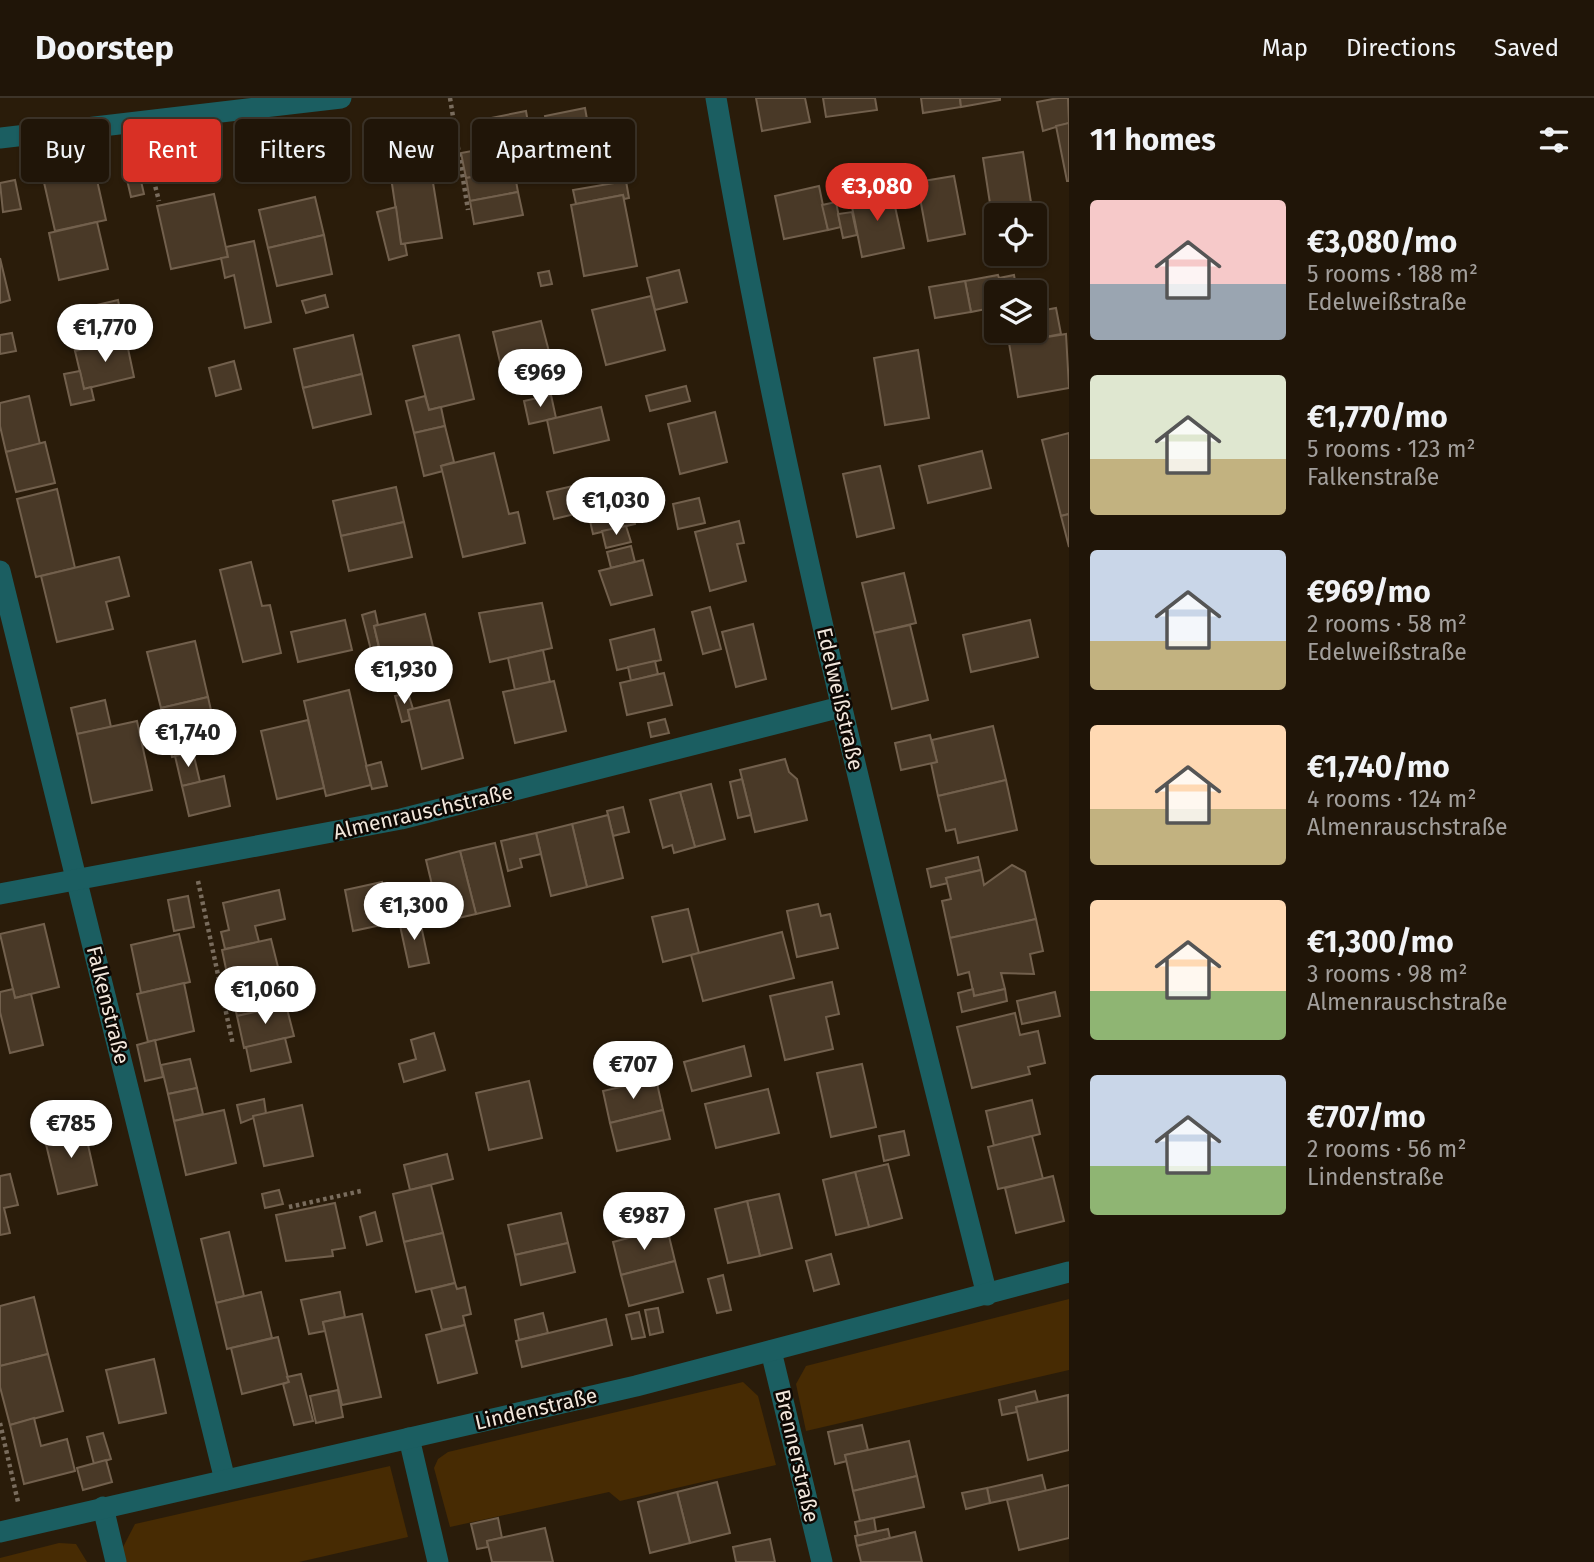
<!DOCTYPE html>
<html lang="en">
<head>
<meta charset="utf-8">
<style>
	body { margin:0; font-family:"Fira Sans",sans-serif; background:#2d2216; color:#f1f3f6; height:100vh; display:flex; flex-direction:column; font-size:26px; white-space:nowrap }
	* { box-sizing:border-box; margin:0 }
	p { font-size:23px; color:#a29f9c }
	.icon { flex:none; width:38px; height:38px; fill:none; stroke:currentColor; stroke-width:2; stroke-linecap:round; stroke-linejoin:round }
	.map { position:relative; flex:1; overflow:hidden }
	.details { display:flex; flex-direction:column; background:#201508; width:525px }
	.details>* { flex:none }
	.banner { position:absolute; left:21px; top:21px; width:665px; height:63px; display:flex; gap:14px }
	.controls { position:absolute; left:984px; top:105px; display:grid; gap:14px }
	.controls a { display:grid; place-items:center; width:63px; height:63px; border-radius:7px; background:#201508; box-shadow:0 2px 5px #0004,0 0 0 2px #3d3429; font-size:35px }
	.price { position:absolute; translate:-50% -60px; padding:0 16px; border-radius:24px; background:#fff; color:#222; font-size:23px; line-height:46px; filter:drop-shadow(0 2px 4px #0008) }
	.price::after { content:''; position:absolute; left:50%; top:42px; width:21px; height:16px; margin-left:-10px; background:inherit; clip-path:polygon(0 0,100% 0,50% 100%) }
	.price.selected { background:#d93025; color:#fff }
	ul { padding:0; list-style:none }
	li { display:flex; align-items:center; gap:21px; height:175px; padding:0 21px }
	li span { display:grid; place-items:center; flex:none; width:196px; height:140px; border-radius:7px; color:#555 }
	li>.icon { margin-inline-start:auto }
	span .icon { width:84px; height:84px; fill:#fffc; stroke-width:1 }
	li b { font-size:30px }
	h2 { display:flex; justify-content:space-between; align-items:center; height:84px; padding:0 21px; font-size:30px }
	.tag { padding:0 24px; border-radius:7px; background:#201508; box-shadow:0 2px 5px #0004,0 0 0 2px #3d3429; font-size:24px; line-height:63px }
	.tag.selected { background:#d93025; color:#fff }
	header { display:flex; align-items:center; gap:42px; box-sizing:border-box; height:98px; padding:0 35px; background:#201508; border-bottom:2px solid #3d3429 }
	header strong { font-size:33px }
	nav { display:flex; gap:38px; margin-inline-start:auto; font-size:24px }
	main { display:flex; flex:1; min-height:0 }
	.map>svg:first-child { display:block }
	.green { fill:#472b03 }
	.building { fill:#493927; stroke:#72604d; stroke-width:2 }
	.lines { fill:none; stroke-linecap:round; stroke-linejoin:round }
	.path { stroke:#796c5d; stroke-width:4.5; stroke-dasharray:3.5 3.5; stroke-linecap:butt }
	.minor { stroke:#1b5e61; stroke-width:21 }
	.labels { text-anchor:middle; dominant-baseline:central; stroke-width:5; stroke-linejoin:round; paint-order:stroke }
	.street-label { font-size:21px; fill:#f2e7dc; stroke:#0e0803 }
</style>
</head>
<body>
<header>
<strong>Doorstep</strong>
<nav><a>Map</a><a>Directions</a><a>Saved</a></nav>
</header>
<main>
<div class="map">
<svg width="1069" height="1464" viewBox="0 0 1069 1464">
	<rect width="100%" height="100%" fill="#2a1c0a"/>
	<!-- green -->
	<g class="green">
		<path d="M1069 1201V1272L806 1333 796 1286 806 1268Z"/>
		<path d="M743 1284 758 1298 776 1367 620 1403 609 1394 450 1429 434 1370 438 1361 448 1354Z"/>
		<path d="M390 1368 408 1439 299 1464H126L122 1451 135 1426Z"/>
		<path d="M59 1445 76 1446 87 1464H0V1460Z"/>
	</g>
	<!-- building -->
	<g class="building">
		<path d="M756 0H805L810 24 762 33Z"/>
		<path d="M823 0H875L877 12 826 19Z"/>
		<path d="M921 0H960L961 9 923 15Z"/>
		<path d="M960 0H1000V2L961 9Z"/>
		<path d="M1058 0H1068L1069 25 1043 33 1037 4Z"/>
		<path d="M585 10 595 66 555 73 545 18Z"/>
		<path d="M526 13 531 42 487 50 481 22Z"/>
		<path d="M1069 25V83H1067L1056 28Z"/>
		<path d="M340 33 346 62 318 68 311 39Z"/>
		<path d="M280 40 286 69 257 75 250 47Z"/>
		<path d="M510 46 514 72 466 80 461 55Z"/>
		<path d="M1023 54 1033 117H996V124L993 125 983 60Z"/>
		<path d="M429 60 442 140 401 146 389 66Z"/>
		<path d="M94 69 106 122 55 133 43 80Z"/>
		<path d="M138 70 144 96 131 99 125 73Z"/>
		<path d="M514 72 518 94 470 103 466 80Z"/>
		<path d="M954 78 965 136 928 143 917 84Z"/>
		<path d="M15 82 21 111 3 114 0 85Z"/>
		<path d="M626 83 629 100 624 101 623 97 576 106 573 92Z"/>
		<path d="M819 88 828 132 784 141 775 98Z"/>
		<path d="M891 90 904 150 862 159 850 99Z"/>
		<path d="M518 94 523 117 474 126 470 103Z"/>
		<path d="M214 96 228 159 171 171 157 108Z"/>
		<path d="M623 97 637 168 584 178 571 107Z"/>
		<path d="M315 99 324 137 268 150 259 112Z"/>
		<path d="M836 104 841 129 828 132 822 107Z"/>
		<path d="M396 109 401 146H405L407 157 389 162 377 114Z"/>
		<path d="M852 114 857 137 843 140 838 116Z"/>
		<path d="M97 124 108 171 59 182 49 135Z"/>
		<path d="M324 137 332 176 277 188 268 150Z"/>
		<path d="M254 143 271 224 245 230 234 177 225 180 221 160 228 159 226 149Z"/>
		<path d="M0 160 10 202 0 205Z"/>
		<path d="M679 172 687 204 655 212 647 180Z"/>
		<path d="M549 173 552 186 541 188 538 175Z"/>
		<path d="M998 177 999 180 1014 177 1017 194H996V209L971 214 965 183Z"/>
		<path d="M965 183 971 214 935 220 929 189Z"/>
		<path d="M325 197 328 209 306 215 302 203Z"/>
		<path d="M651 198 665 252 606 267 592 212Z"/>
		<path d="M118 202 126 241 75 253 67 214Z"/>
		<path d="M1056 210 1061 236 1030 242 1028 233H1034V214Z"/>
		<path d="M541 223 553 269 504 281 493 234Z"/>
		<path d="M12 235 16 253 0 256V237Z"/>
		<path d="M1066 236 1069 290 1018 299 1009 245Z"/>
		<path d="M353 237 362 276 303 290 294 251Z"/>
		<path d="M459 237 474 301 429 312 413 248Z"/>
		<path d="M126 241 134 279 84 291 75 253Z"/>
		<path d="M918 252 929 320 885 327 874 260Z"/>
		<path d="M234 263 241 291 216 298 209 270Z"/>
		<path d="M80 273 84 291 91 289 94 302 71 307 64 276Z"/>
		<path d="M362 276 371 316 313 330 303 290Z"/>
		<path d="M686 288 690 303 650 313 646 298Z"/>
		<path d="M551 297 556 320 529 326 524 303Z"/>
		<path d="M29 298 40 346 6 354 0 328V305Z"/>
		<path d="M425 298 429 312 441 309 445 328 414 335 406 303Z"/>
		<path d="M601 309 609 342 554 355 547 322Z"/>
		<path d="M715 314 727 364 680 376 668 326Z"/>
		<path d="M445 328 454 364 441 368 443 373 424 378 414 335Z"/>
		<path d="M1069 335V416L1061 418 1042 342Z"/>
		<path d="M45 344 55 385 16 394 6 354Z"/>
		<path d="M982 353 991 390 928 405 919 368Z"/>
		<path d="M494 355 509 416 518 414 525 445 463 459 441 368Z"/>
		<path d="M880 368 894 430 857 439 843 376Z"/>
		<path d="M573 388 579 415 554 421 547 394Z"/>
		<path d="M396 389 404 424 341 438 333 403Z"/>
		<path d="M57 391 75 470 36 479 17 401Z"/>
		<path d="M627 391 635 426 593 436 585 401Z"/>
		<path d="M699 400 705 425 678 431 673 406Z"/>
		<path d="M1069 416V449L1061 418Z"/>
		<path d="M739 423 744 445 737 446 746 483 710 493 695 434Z"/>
		<path d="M404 424 412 459 349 473 341 438Z"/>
		<path d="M626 428 631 444 606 450 602 433Z"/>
		<path d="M631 448 635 464 611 470 607 454Z"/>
		<path d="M119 459 129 498 106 504 113 531 57 544 41 478Z"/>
		<path d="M643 462 652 497 611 507 599 473Z"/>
		<path d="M251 464 262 508 270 507 281 555 243 564 220 472Z"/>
		<path d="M904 475 916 525 874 535 862 485Z"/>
		<path d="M542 505 552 550 490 564 479 515Z"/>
		<path d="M710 509 721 551 703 556 692 514Z"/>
		<path d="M375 513 378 527 374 528 379 550 371 552 362 517Z"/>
		<path d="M425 516 436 561 385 573 374 528Z"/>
		<path d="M345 522 352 552 298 564 291 534Z"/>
		<path d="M1030 522 1038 559 971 574 963 537Z"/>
		<path d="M753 526 766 581 736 589 722 534Z"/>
		<path d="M910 527 928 602 892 611 874 535Z"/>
		<path d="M654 531 661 562 617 572 610 542Z"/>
		<path d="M195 543 208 599 161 610 147 554Z"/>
		<path d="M543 552 550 584 515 592 508 560Z"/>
		<path d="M655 563 658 576 631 583 628 569Z"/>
		<path d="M428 574 432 589 408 595 405 579Z"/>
		<path d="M664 575 672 607 627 617 620 585Z"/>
		<path d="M554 583 566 633 515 645 503 594Z"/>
		<path d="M349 592 371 687 326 698 304 603Z"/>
		<path d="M408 595 413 611 408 612 410 622 402 624 395 598Z"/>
		<path d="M208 599 219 648 172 659 161 610Z"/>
		<path d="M105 602 111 629 77 636 71 610Z"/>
		<path d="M449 602 463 660 422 671 408 612Z"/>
		<path d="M665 621 669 635 651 639 648 625Z"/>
		<path d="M308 622 324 690 277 701 261 633Z"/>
		<path d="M137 623 152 692 92 705 77 636Z"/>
		<path d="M993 628 1006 682 938 698 931 665 937 664 932 642Z"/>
		<path d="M930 637 937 664 901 672 895 645Z"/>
		<path d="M193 654 200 684 182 688 175 658Z"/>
		<path d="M785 661 789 674 797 681 807 722 755 734 740 672Z"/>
		<path d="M381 664 387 688 372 691 366 668Z"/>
		<path d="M224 678 230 708 189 718 182 688Z"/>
		<path d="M742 681 751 717 738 720 730 684Z"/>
		<path d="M1006 682 1017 732 958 745 955 731 946 733 938 698Z"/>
		<path d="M711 686 725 741 695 749 680 694Z"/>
		<path d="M680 694 695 749 674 755 672 747 663 750 650 702Z"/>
		<path d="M623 709 629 734 613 738 607 713Z"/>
		<path d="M608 717 623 780 587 789 572 726Z"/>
		<path d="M572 726 587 789 551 798 536 735Z"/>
		<path d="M536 735 541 756 520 761 522 769 508 773 501 743Z"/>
		<path d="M495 745 510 808 476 816 460 753Z"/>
		<path d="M460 753 476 816 441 824 426 762Z"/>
		<path d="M978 759 981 772 946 780 948 785 931 789 927 771Z"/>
		<path d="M1012 767 1025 774 1036 821 950 840 942 803 951 801 946 780 981 772 984 787Z"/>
		<path d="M382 784 391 825 353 833 345 792Z"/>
		<path d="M279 792 285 821 255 828 259 844 225 851 221 834 229 832 223 805Z"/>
		<path d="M188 798 194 829 174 833 168 802Z"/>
		<path d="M818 806 821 818 830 816 838 850 797 859 787 813Z"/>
		<path d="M688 811 699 855 663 864 652 819Z"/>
		<path d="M419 818 429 865 409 869 399 823Z"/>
		<path d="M1036 821 1043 853 1030 856 1034 876 1001 875 1005 891 974 898 969 874 958 877 950 840Z"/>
		<path d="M44 826 59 889 15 900 0 836Z"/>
		<path d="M782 834 794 880 703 903 691 857Z"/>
		<path d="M179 836 190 884 141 895 131 847Z"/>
		<path d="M271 841 279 873 229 885 222 852Z"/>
		<path d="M279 873 286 907 237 918 229 885Z"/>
		<path d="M832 884 839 916 826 919 833 951 785 962 770 898Z"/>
		<path d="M184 885 194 933 148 944 137 896Z"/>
		<path d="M13 891 15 900 31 896 43 947 10 955 0 914V894Z"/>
		<path d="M973 891 974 898 1005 891 1007 903 962 914 958 895Z"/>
		<path d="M1055 894 1060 918 1022 926 1017 903Z"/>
		<path d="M286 907 294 938 244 950 237 918Z"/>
		<path d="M1015 915 1020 937 1038 933 1045 965 1028 969 1030 976 972 990 957 929Z"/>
		<path d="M434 935 445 972 404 984 399 966 416 961 411 942Z"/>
		<path d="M285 940 291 964 251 973 246 949Z"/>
		<path d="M155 942 163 979 145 983 137 947Z"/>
		<path d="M744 948 751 978 692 993 684 964Z"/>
		<path d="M640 951 648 983 616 991 608 959Z"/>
		<path d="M190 961 197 990 168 996 161 967Z"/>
		<path d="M862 966 876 1029 831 1039 817 975Z"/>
		<path d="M656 981 663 1012 610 1025 603 993Z"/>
		<path d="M529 983 542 1040 489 1052 476 995Z"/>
		<path d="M197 990 203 1016 174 1023 168 996Z"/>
		<path d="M768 991 779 1035 716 1050 705 1006Z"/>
		<path d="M264 1001 266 1015 241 1025 237 1007Z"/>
		<path d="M1032 1002 1040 1036 994 1048 986 1013Z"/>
		<path d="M302 1007 313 1058 264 1068 253 1018Z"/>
		<path d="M224 1012 236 1065 186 1077 174 1023Z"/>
		<path d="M663 1012 670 1041 617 1053 610 1025Z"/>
		<path d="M84 1029 97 1087 58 1096 44 1038Z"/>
		<path d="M904 1033 909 1057 884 1063 879 1038Z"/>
		<path d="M1032 1038 1043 1081 998 1091 988 1049Z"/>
		<path d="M447 1056 453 1081 410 1092 404 1067Z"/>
		<path d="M888 1066 902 1120 869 1129 855 1074Z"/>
		<path d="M855 1074 869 1129 836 1137 823 1082Z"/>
		<path d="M10 1076 18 1107 4 1110 10 1135 0 1137V1078Z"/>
		<path d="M1053 1078 1064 1123 1016 1135 1005 1090Z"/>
		<path d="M431 1087 443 1135 404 1144 393 1096Z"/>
		<path d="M279 1092 283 1106 265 1110 262 1096Z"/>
		<path d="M779 1096 792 1150 760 1158 747 1103Z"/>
		<path d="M747 1103 760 1158 728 1165 715 1111Z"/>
		<path d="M335 1105 345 1150 332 1152 333 1158 286 1163 276 1117Z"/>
		<path d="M375 1114 382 1143 367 1147 360 1119Z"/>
		<path d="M561 1115 568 1145 515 1157 508 1127Z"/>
		<path d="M667 1130 675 1163 621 1177 613 1144Z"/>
		<path d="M229 1134 244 1198 216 1205 201 1141Z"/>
		<path d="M443 1135 455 1185 416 1194 404 1144Z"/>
		<path d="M568 1145 575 1174 521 1187 515 1157Z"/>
		<path d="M831 1156 839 1186 814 1193 806 1163Z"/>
		<path d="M675 1163 683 1194 629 1208 621 1177Z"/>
		<path d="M723 1177 731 1212 717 1215 708 1181Z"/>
		<path d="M455 1185 457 1191 465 1189 471 1216 463 1218 465 1227 442 1232 431 1191Z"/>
		<path d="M261 1194 272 1240 227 1251 216 1205Z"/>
		<path d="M340 1194 345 1219 323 1224 325 1233 309 1236 301 1202Z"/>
		<path d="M34 1199 48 1256 0 1268V1208Z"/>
		<path d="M658 1210 663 1234 650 1237 645 1212Z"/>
		<path d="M639 1214 645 1239 632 1241 626 1217Z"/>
		<path d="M543 1215 548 1235 519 1242 515 1222Z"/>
		<path d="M362 1216 381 1299 342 1307 323 1224Z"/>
		<path d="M606 1221 612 1247 522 1269 516 1243Z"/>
		<path d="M465 1227 477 1275 438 1285 426 1237Z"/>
		<path d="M278 1239 289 1284 242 1296 231 1250Z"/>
		<path d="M48 1256 63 1313 10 1327 0 1289V1268Z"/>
		<path d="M154 1261 166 1315 119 1325 106 1272Z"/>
		<path d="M301 1276 313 1323 294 1327 283 1286 289 1284 287 1279Z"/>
		<path d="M338 1292 343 1319 316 1325 310 1298Z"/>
		<path d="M1035 1293 1038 1304 1016 1309 1017 1314 1002 1317 999 1302Z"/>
		<path d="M1068 1297 1069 1352 1028 1362 1016 1309Z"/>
		<path d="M34 1320 41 1348 67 1341 75 1373 24 1386 10 1327Z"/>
		<path d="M862 1327 868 1352 845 1357 847 1363 835 1366 828 1334Z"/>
		<path d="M103 1335 111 1361 94 1366 87 1339Z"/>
		<path d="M909 1343 917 1378 853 1393 845 1357Z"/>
		<path d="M106 1362 112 1384 83 1392 77 1370Z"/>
		<path d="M1042 1377 1046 1393 990 1405 987 1390Z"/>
		<path d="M917 1378 924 1409 860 1423 853 1393Z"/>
		<path d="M717 1384 730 1435 690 1445 677 1394Z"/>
		<path d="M1069 1387V1440L1019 1452 1007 1402Z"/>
		<path d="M987 1390 990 1405 966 1411 962 1395Z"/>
		<path d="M677 1394 690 1445 650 1455 638 1404Z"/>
		<path d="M498 1420 502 1440 487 1443 488 1449 477 1451 471 1426Z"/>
		<path d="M874 1420 876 1433 858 1438 855 1424Z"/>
		<path d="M545 1430 553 1464H492L487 1443Z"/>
		<path d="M888 1431 890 1440 857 1448 855 1438Z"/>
		<path d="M915 1434 922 1464H861L857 1448Z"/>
		<path d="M770 1441 775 1464H736L733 1449Z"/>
	</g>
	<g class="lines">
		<!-- path -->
		<g class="path">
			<path d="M450 0 468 112"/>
			<path d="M145 48 159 103"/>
			<path d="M198 783 233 947"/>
			<path d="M289 1109 361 1093"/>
			<path d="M0 1325 18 1404"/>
		</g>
		<!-- minor -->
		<g class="minor">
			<path d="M716 0C785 404 887 801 987 1197"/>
			<path d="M0 40 341 0"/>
			<path d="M0 473 225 1382"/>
			<path d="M0 796 401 721 841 609"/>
			<path d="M771 1253 822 1464"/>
			<path d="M409 1340 438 1464"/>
			<path d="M103 1409 116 1464"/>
			<path d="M0 1434 636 1288 1069 1174"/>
		</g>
	</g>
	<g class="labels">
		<!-- street labels -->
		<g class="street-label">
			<text transform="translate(840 601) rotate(77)">Edelweißstraße</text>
			<text transform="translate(423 714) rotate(-13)">Almenrauschstraße</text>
			<text transform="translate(108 907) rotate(76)">Falkenstraße</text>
			<text transform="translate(536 1311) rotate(-13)">Lindenstraße</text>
			<text transform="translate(797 1358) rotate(77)">Brennerstraße</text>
		</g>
	</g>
</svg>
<div class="controls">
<a><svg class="icon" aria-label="locate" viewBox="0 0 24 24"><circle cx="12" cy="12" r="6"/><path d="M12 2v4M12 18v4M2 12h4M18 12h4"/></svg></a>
<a><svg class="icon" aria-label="layers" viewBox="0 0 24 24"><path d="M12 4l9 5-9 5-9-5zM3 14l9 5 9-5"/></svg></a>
</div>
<b class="price selected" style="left:877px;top:125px">€3,080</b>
<b class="price" style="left:105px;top:266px">€1,770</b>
<b class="price" style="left:540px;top:311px">€969</b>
<b class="price" style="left:616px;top:439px">€1,030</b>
<b class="price" style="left:404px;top:608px">€1,930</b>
<b class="price" style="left:188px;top:671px">€1,740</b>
<b class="price" style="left:414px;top:844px">€1,300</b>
<b class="price" style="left:265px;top:928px">€1,060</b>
<b class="price" style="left:633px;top:1003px">€707</b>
<b class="price" style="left:71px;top:1062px">€785</b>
<b class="price" style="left:644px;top:1154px">€987</b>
<div class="banner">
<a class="tag">Buy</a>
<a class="tag selected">Rent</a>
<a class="tag">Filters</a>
<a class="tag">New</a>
<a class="tag">Apartment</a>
</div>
</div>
<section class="details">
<h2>11 homes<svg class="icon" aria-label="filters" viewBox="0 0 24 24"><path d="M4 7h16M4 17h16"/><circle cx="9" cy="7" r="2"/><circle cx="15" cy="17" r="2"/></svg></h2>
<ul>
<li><span style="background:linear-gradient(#f6c9c9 60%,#9aa5b1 0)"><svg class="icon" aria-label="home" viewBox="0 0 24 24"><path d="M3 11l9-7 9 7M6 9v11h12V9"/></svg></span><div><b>€3,080/mo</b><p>5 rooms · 188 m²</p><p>Edelweißstraße</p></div></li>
<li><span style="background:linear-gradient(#dfe7d0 60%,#c2b280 0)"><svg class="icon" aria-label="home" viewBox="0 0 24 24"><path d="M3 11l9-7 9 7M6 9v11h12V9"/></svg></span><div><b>€1,770/mo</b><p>5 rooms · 123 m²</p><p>Falkenstraße</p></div></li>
<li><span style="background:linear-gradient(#c9d6e8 65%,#c2b280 0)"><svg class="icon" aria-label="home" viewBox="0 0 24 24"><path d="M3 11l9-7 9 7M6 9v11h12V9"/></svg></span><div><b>€969/mo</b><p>2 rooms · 58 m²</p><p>Edelweißstraße</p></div></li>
<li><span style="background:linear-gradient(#ffd9b3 60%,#c2b280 0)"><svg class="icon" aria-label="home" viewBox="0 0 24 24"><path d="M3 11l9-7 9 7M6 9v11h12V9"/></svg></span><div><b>€1,740/mo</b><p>4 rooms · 124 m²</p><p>Almenrauschstraße</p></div></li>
<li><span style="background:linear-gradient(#ffd9b3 65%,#8fb573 0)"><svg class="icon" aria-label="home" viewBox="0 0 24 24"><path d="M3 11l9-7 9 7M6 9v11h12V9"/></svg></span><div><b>€1,300/mo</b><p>3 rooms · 98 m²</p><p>Almenrauschstraße</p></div></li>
<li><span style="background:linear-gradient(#c9d6e8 65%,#8fb573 0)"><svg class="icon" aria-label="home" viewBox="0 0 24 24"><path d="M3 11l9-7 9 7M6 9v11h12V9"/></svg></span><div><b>€707/mo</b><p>2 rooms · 56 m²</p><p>Lindenstraße</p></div></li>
</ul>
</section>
</main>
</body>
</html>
